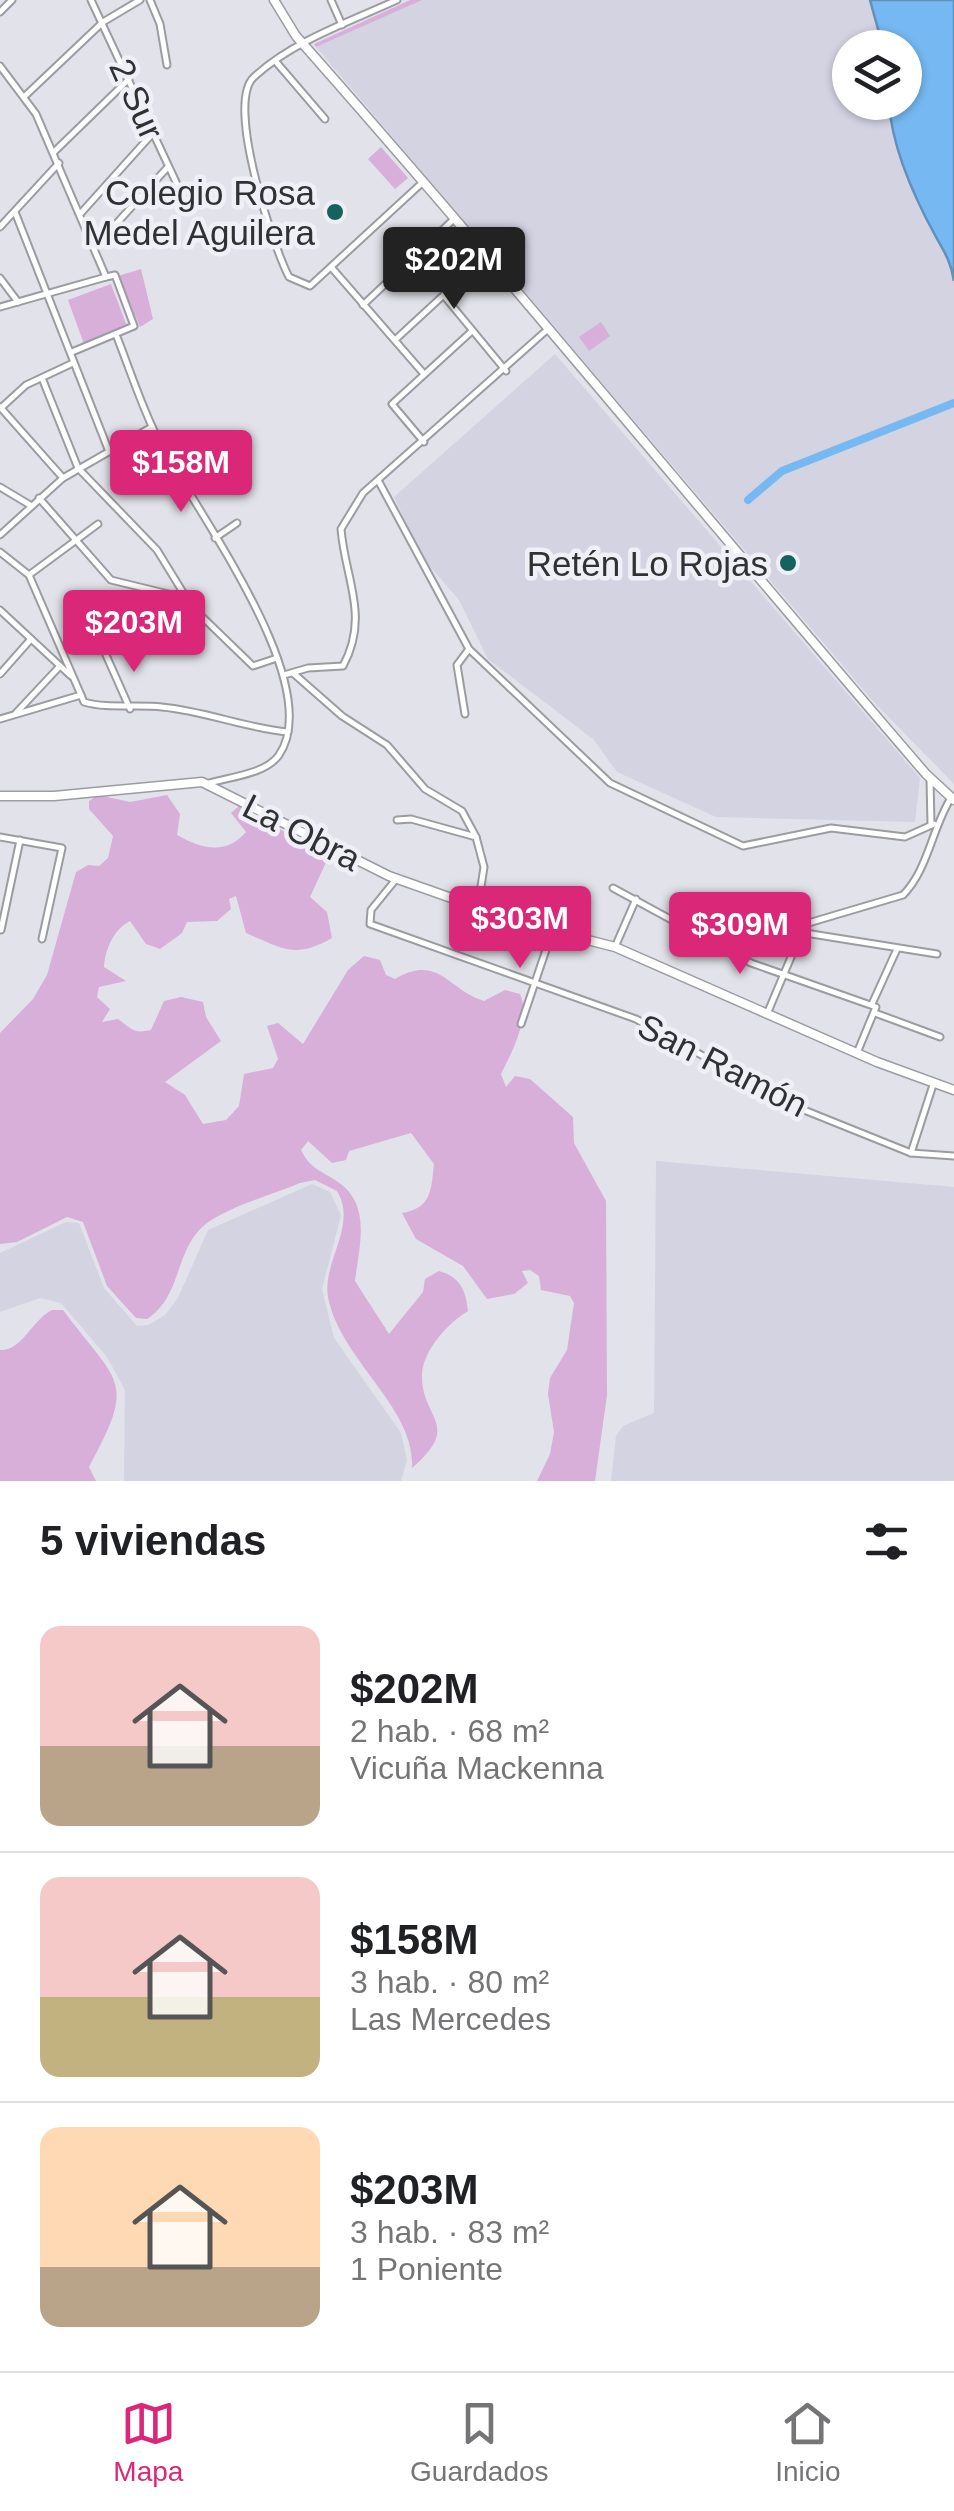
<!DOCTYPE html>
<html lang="es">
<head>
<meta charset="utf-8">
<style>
	body { margin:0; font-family:Helvetica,sans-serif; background:#f6f6f6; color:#202124; height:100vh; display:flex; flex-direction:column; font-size:38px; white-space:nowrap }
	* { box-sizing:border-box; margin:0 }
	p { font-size:32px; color:#757577 }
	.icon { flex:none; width:55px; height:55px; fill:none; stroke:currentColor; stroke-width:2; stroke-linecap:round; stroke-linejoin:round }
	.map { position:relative; height:1481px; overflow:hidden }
	.drawer { display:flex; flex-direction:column; background:#fff; flex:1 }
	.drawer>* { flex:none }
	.buttons { position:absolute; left:832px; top:30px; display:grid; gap:20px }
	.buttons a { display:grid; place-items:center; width:90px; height:90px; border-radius:50%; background:#fff; box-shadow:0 2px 8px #0004; font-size:50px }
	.price { position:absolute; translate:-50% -85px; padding:0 22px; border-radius:10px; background:#db2777; color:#fff; font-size:32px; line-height:65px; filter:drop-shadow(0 2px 5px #0008) }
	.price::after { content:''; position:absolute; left:50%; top:60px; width:30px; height:22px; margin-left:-15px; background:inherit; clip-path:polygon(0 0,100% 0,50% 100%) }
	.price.on { background:#222; color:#fff }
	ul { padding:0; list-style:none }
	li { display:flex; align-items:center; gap:30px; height:250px; padding:0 40px }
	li+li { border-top:2px solid #e0e0e0 }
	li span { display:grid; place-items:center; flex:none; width:280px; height:200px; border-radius:20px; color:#555 }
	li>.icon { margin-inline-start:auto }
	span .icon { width:120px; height:120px; fill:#fffc; stroke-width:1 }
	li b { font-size:42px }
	h2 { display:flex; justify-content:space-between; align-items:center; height:120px; padding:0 40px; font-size:42px }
	.tab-bar { display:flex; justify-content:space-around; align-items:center; height:140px; border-top:2px solid #e0e0e0; background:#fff; font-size:28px; color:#757577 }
	.tab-bar a { display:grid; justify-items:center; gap:5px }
	.tab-bar .on { color:#db2777 }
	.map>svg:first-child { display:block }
	.built { fill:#d3d3e2 }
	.green { fill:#d8afd9 }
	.water { fill:#75b8f2; stroke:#6190b9; stroke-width:2.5 }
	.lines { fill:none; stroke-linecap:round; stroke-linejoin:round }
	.canal { stroke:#75b8f2; stroke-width:8 }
	.street-casing { stroke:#9b9ba2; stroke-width:9 }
	.secondary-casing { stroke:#9b9ba2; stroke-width:11 }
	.street { stroke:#fff; stroke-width:5 }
	.secondary { stroke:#fff; stroke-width:8 }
	.poi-dot { fill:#16625c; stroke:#efeff7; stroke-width:4 }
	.labels { text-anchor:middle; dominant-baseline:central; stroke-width:9; stroke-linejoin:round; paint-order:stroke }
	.street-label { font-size:35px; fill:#313134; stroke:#efeff7 }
	.poi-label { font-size:35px; fill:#313134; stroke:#efeff7; text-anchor:end }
</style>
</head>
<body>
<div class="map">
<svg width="954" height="1481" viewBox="0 0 954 1481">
	<rect width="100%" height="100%" fill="#e2e2ea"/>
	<!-- built -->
	<g class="built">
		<path d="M421 0H870L883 47 850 48V102L889 103 896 149 950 257 954 281V784L873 701 316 47Z"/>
		<path d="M555 354 920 778 915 822 716 817 617 772 593 739 488 659 459 600 422 557 394 497Z"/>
		<path d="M656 1161 954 1187V1481H611L616 1436 623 1426 654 1413Z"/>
		<path d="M312 1184 330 1192 341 1215 322 1289 334 1338 401 1433 407 1460 401 1481H124L125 1390 107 1357 61 1303 40 1298 0 1312V1253L66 1222 79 1223 104 1288 137 1326 148 1325 165 1315 178 1298 208 1230Z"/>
	</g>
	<!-- green -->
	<g class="green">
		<path d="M410 0H422L316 47 314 44Z"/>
		<path d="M381 147 408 178 395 189 368 159Z"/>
		<path d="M141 269 153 319 140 327 118 276Z"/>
		<path d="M111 284 128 329 84 344 68 300Z"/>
		<path d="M601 322 610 336 589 351 579 337Z"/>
		<path d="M98 795 130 802 167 795 180 814 177 835C201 849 227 855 246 832L231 813 240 805 328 858 310 897 327 912 332 938C295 959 283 949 246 933L236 896 229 899 231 909 217 921 187 922 182 933 160 949 146 944 130 921C114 929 105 949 104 967L126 981 99 987 97 997 110 1009 102 1022 118 1019C132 1029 133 1034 151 1030L164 1001 181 997 203 1002 206 1017 221 1041 165 1082 185 1095 203 1124 226 1120 239 1106 244 1074 273 1068 278 1059 267 1026 278 1023 303 1044 348 970 364 956 380 960 386 975 395 979C439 953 449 991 484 1001L505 990 520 994C531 1016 511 1054 501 1074L506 1087 515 1076 530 1079 573 1117 574 1143 606 1201 607 1395 595 1481H537L550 1454 554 1432 548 1394 550 1378 567 1350 574 1303 570 1296 541 1290 539 1276 530 1270 522 1271 528 1283 514 1294 487 1299 463 1266 416 1239 402 1213C432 1208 431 1190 434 1164L411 1133 349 1151 346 1160 332 1163 308 1141 301 1150C310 1168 318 1169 335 1180 373 1203 359 1246 355 1281L389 1334 423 1292 425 1279 439 1271C460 1277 466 1290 468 1311 448 1323 423 1350 422 1375 421 1419 463 1424 412 1468 416 1408 340 1360 328 1297 322 1261 358 1226 337 1191L315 1180 300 1183C272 1195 232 1205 207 1223 174 1248 183 1296 147 1319L136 1318 107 1286 83 1222 67 1217 17 1242 0 1244V1033L33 999 47 975 76 872 88 865 99 866 108 858 113 836 89 809V801Z"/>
		<path d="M52 1310H63C119 1385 137 1379 89 1467L96 1481H0V1350C22 1351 32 1320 52 1310Z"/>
	</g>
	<!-- water -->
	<path class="water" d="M870 0H954V281C951 262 945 253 936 237 914 197 892 148 889 103L905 102V48L883 47Z"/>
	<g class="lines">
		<!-- canal -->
		<path class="canal" d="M748 500 782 471 954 403"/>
		<!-- street casing -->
		<g class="street-casing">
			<g id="street">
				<path d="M91 0 183 197"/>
				<path d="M150 0 160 24 167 65"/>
				<path d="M331 0 342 25"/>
				<path d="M397 0C349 22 293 41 254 77 225 103 273 246 289 277L310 286 423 182"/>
				<path d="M0 12 12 0"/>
				<path d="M277 63 325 119"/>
				<path d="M0 66 36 114 106 277 115 275 134 326 72 352"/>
				<path d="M25 96 103 22 140 0"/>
				<path d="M54 152 129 79"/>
				<path d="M15 212 108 449"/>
				<path d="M81 213 153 133"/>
				<path d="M0 227 59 163"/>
				<path d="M95 247 167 168"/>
				<path d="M331 267 424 374"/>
				<path d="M0 278 18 302"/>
				<path d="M445 297 506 371"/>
				<path d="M363 305 455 218"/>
				<path d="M0 307 106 277"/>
				<path d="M117 337C130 370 141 405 157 437 190 504 328 683 279 755 266 774 230 777 209 783"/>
				<path d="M395 340 487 255"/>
				<path d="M42 378 78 468 157 550 192 607 253 666 277 658"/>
				<path d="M0 407 63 478"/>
				<path d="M1 408 26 385 73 363"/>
				<path d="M424 442 392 404 472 331"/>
				<path d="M379 482 469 649 610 783 743 846 831 828 905 837 934 824"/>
				<path d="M0 487 30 505"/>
				<path d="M39 498 111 580 185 598"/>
				<path d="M0 535 63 478 152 427"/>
				<path d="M215 538 237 523"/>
				<path d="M0 552 29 575 84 702C107 709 137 704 162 707 205 711 245 728 288 732"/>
				<path d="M29 575 98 524"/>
				<path d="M0 610 71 676"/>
				<path d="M106 655 130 709"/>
				<path d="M293 673 342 716 387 745 425 789 462 811 476 837 484 867 478 906"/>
				<path d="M0 674 31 639"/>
				<path d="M284 675 308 668 343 666C370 616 345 579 341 529L363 493 548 329"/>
				<path d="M16 713 60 666"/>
				<path d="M465 714 457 665 469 649"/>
				<path d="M0 719 81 695"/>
				<path d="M930 779 931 825"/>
				<path d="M397 820 411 819 476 837"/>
				<path d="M0 837 62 848 42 939"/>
				<path d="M397 878 371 910 370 924 636 1019 794 1106 911 1153 954 1156"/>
				<path d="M613 888 751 963 876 1007 857 1053"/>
				<path d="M712 898 799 932 937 954"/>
				<path d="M1 930 20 840"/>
				<path d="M615 947 636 899"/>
				<path d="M872 1004 897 949"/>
				<path d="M875 1013 940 1037"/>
				<path d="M767 1014 805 924 903 895C928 870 932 828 951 798"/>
				<path d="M521 1024 552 932"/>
				<path d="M911 1153 933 1085"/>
			</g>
		</g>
		<!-- secondary casing -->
		<g class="secondary-casing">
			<g id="secondary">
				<path d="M274 0 296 36C511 279 715 529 926 774L954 800"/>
				<path d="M0 796H54L202 782 389 876 525 924 615 947 877 1062 954 1090"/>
			</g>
		</g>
		<!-- street -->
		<use href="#street" class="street"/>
		<!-- secondary -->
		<use href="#secondary" class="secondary"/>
	</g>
	<!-- markers -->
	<g class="poi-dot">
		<circle cx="335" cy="212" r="10"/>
		<circle cx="788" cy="563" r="10"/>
	</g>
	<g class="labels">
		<!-- street labels -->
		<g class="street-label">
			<text transform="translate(137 99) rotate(66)">2 Sur</text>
			<text transform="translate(302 832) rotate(27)">La Obra</text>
			<text transform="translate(723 1065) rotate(27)">San Ramón</text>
		</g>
		<!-- poi labels -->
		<g class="poi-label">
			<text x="315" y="192">Colegio Rosa<tspan x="315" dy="40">Medel Aguilera</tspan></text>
			<text x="768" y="563">Retén Lo Rojas</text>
		</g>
	</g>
</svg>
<div class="buttons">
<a><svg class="icon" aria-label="layers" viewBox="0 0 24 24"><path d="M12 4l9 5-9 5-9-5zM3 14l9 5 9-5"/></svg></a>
</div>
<b class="price on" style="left:454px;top:312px">$202M</b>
<b class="price" style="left:181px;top:515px">$158M</b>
<b class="price" style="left:134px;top:675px">$203M</b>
<b class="price" style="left:520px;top:971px">$303M</b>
<b class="price" style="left:740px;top:977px">$309M</b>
</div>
<section class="drawer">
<h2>5 viviendas<svg class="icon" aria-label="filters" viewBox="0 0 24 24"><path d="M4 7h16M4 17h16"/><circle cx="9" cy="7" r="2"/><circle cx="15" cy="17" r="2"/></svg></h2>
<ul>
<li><span style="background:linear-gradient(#f6c9c9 60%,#b9a48a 0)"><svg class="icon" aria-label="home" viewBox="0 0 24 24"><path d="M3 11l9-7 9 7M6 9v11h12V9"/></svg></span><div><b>$202M</b><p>2 hab. · 68 m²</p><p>Vicuña Mackenna</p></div></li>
<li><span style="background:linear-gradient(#f6c9c9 60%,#c2b280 0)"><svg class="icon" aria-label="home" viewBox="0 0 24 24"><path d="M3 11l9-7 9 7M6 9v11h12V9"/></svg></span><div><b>$158M</b><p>3 hab. · 80 m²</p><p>Las Mercedes</p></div></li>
<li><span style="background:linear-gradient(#ffd9b3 70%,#b9a48a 0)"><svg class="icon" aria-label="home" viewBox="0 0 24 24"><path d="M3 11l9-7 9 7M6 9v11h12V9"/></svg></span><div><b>$203M</b><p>3 hab. · 83 m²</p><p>1 Poniente</p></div></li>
</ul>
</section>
<nav class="tab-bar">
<a class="on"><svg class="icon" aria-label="map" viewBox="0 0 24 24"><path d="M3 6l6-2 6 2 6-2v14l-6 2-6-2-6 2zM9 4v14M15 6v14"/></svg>Mapa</a>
<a><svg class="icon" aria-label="saved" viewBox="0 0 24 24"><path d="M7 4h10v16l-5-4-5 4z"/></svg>Guardados</a>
<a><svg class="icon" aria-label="home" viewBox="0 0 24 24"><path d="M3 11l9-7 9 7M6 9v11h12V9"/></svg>Inicio</a>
</nav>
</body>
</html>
